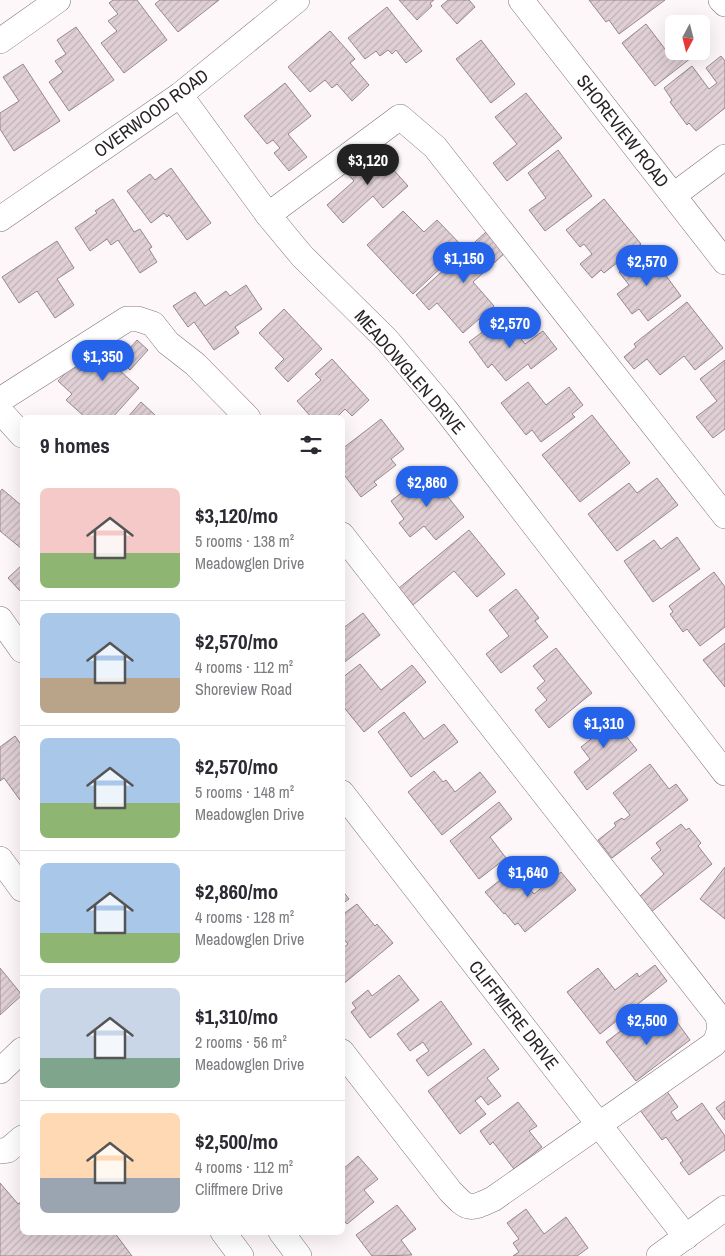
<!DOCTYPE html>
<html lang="en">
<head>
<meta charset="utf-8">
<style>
	body { margin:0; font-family:"Archivo Narrow",sans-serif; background:#f2f2f3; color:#2b2b33; height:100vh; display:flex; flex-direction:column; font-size:19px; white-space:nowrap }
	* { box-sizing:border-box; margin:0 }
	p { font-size:16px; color:#7c7c81 }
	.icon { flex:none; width:28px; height:28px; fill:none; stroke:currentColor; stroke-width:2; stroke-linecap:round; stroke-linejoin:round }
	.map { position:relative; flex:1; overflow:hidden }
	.sheet { position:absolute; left:20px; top:415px; width:325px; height:820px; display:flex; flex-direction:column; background:#fff; border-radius:8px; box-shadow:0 5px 20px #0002 }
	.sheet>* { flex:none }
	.needle { width:32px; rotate:187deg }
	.buttons { position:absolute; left:665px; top:15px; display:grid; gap:10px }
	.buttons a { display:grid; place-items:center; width:45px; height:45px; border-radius:8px; background:#fff; box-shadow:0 5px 20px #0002; font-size:25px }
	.price { position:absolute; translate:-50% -42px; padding:0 11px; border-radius:18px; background:#2563eb; color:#fff; font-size:16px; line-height:32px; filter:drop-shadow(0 1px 2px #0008) }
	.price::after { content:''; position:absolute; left:50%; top:30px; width:15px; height:11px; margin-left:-8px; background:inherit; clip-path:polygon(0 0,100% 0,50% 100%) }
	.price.selected { background:#222; color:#fff }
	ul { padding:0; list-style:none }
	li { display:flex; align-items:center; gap:15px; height:125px; padding:0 20px }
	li+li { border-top:1px solid #e1e1e2 }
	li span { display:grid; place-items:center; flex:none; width:140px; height:100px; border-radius:8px; color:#555 }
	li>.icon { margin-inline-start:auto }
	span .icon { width:60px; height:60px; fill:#fffc; stroke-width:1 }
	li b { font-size:21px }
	h2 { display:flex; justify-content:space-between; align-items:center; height:60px; padding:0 20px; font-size:21px }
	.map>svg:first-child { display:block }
	.building { fill:url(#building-hatch); stroke:#96878c }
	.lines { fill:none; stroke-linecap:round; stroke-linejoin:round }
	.minor-casing { stroke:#83747a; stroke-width:26 }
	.minor { stroke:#fff; stroke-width:25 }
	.labels { text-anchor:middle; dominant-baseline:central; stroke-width:5; stroke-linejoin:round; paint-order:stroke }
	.street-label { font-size:18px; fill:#292325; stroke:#fff }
</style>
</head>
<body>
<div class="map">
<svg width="725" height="1256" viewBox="0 0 725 1256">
	<defs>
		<pattern id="building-hatch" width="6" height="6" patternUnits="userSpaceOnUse" patternTransform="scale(1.25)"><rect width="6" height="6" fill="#e0d0d6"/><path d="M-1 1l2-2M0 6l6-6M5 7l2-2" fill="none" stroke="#c0b2b8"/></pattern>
	</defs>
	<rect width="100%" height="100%" fill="#fef7f9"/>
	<!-- building -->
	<g class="building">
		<path d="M113 0H137L167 40 124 73 101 43 117 31 108 21 118 14 109 3Z"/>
		<path d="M160 0H219L178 32 155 4Z"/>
		<path d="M399 0H434L430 3 432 6 417 20Z"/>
		<path d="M448 0H469L475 7 457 24 441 6Z"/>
		<path d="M589 0H665L619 34 609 20 606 22Z"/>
		<path d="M387 7 422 51 406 63 396 50 392 54 388 50 380 56 376 51 365 59 348 38Z"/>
		<path d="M646 24 665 49 674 42V51H700L655 86 622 43Z"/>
		<path d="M76 27 114 80 69 111 49 82 63 72 55 61 66 54 57 40Z"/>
		<path d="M330 31 355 59 350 63 369 85 352 101 337 84 332 88 325 80 310 92 288 67Z"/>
		<path d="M701 36 708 45 701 50Z"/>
		<path d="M481 40 515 84 491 103 456 59Z"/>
		<path d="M721 56 725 61V108L696 131 689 123 687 125 670 102 672 100 664 88 692 66 709 89 717 83 706 68Z"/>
		<path d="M23 64 60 121 14 151 0 129V113L19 101 3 77Z"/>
		<path d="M285 83 311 116 288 134 307 157 289 171 274 153 280 148 273 140 267 144 244 116Z"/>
		<path d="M526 93 562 138 507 181 493 163 517 144 495 117Z"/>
		<path d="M374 148 408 186 383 208 373 196 343 223 327 205 354 181 347 173Z"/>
		<path d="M558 150 592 196 545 231 529 210 546 198 528 173Z"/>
		<path d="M171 168 211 223 187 240 169 215 167 217 164 213 151 223 127 191 150 174 155 180Z"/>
		<path d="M113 199 134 232 140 229 152 247 149 249 157 262 140 273 118 240 111 245 107 239 90 251 75 228 97 213 95 211Z"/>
		<path d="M604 199 641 244 604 273 601 270 592 278 580 264 592 254 584 244 580 247 566 230Z"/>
		<path d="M403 211 424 232 437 220 463 247 413 294 367 245Z"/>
		<path d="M486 232 505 253 473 282 494 306 463 333 437 303 429 310 416 295Z"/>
		<path d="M57 241 74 268 57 279 74 305 55 318 37 291 19 303 2 277Z"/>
		<path d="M647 250 681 296 648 321 639 309 632 314 617 294 629 285 619 272Z"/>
		<path d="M246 285 262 309 235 327 239 333 214 350 194 322 188 327 173 306 195 292 205 306 226 291 230 296Z"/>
		<path d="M687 302 723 348 695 370 684 356 660 375 647 359 634 369 624 357 636 347 634 344Z"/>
		<path d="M284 309 322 349 288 382 275 368 284 359 259 333Z"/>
		<path d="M504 316 525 344 543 331 557 349 531 369 528 364 506 381 492 364 488 368 469 342Z"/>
		<path d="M137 340 148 350 130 370 123 363 118 369 139 388 112 418H86L66 400 72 394 58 381 73 365 80 371 108 341 124 355Z"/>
		<path d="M332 359 369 400 352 416 345 409 336 418H312L297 401 321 380 315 374Z"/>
		<path d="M725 360V429L713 438 696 417 717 401 700 379Z"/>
		<path d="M528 382 546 405 569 387 583 405 572 414 575 417 541 442 532 430 526 435 501 403Z"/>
		<path d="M141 402 155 415 152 418H127Z"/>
		<path d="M592 415 630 463 580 502 542 455Z"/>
		<path d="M381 419 404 449 391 459 396 465 374 482 377 485 361 497 342 472V449Z"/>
		<path d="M428 472 464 517 436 540 424 526 410 537 399 523 404 519 391 501Z"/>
		<path d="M657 478 678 505 617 551 588 514 629 483 637 493Z"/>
		<path d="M2 489 22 506V549L0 531V492Z"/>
		<path d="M469 530 505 574 477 597 454 571 413 605 399 588Z"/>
		<path d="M677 537 700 569 653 602 624 561 654 540 661 549Z"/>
		<path d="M22 565V593L8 578Z"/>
		<path d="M714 572 725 587V627L700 646 687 629 683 632 670 614 673 612 669 606Z"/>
		<path d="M516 589 539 618 535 621 548 637 501 673 486 654 509 636 489 610Z"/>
		<path d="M363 613 380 635 342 664V629Z"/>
		<path d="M725 643V687L703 660Z"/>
		<path d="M556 648 592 693 549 728 535 710 547 700 537 688 545 681 533 666Z"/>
		<path d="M360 664 381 690 412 665 426 682 364 732 342 705V678Z"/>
		<path d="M604 708 637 750 587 790 574 772 590 759 581 747 595 736 585 723Z"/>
		<path d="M404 712 424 739 444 724 458 742 411 777 378 732Z"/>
		<path d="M15 736 22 746V799L20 800 4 778 0 781V747Z"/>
		<path d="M650 764 669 789 676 784 688 800 612 858 598 840 616 826 614 823 622 818 624 820 630 815 613 793Z"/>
		<path d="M434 771 443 782 446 780 455 792 480 772 496 792 442 835 408 792Z"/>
		<path d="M499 802 512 819 490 837 506 858 479 879 450 841Z"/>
		<path d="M681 824 686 830 689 828 701 843 698 846 712 864 651 912 639 897 664 874 651 858 661 850 656 843Z"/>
		<path d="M725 867V919L700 899Z"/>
		<path d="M514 869 534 894 561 872 576 890 525 932 518 923 515 925 505 913 504 914 485 892Z"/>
		<path d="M342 890 349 899 342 904Z"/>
		<path d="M357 904 375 926 377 924 393 943 342 985V949L348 944 342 937V915Z"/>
		<path d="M655 965 667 981 600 1034 567 992 598 968 615 990 637 973 639 977Z"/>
		<path d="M0 968 22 995 0 1015Z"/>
		<path d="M399 975 419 1000 370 1038 351 1012 356 1008 352 1003 368 990 372 996Z"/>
		<path d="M441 1001 472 1044 428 1076 416 1060 429 1051 423 1042 410 1051 397 1034Z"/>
		<path d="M672 1015 690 1040 636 1081 606 1042 634 1021 645 1036Z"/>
		<path d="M484 1049 499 1069 487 1078 501 1096 488 1105 481 1096 475 1101 486 1114 460 1134 428 1091Z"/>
		<path d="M664 1087 678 1107 671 1112 677 1121 702 1103 725 1136V1150L689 1175 680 1163 683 1161 666 1137 662 1140 637 1106Z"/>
		<path d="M725 1101V1120L716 1108Z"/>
		<path d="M518 1102 537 1126 529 1131 542 1147 514 1169 493 1142 490 1145 480 1131Z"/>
		<path d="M358 1156 378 1179 364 1190 374 1202 347 1224 342 1219V1170Z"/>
		<path d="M0 1183 18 1204 22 1201V1232H114L132 1256H0Z"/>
		<path d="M397 1205 416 1229 401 1240 412 1255 372 1256 356 1235Z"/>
		<path d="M526 1209 544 1234 566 1217 588 1248 577 1256H513L519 1252 513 1243 519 1239 507 1223Z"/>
	</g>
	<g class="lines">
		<!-- minor casing -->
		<g class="minor-casing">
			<g id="minor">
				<path d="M521 0 725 262"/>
				<path d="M721 0 725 4"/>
				<path d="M0 41 58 0"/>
				<path d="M180 95 268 215 302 256 387 340 445 409 725 773"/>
				<path d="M674 195 725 157"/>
				<path d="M268 215 400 117 435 147 725 516"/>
				<path d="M0 219 180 95 297 0"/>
				<path d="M0 400 127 319H138L153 324 168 343 195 364 248 418"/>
				<path d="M0 411 22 435"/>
				<path d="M342 535 718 1016C720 1027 720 1034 714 1044L493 1199C469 1210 468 1210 450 1191L342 1052"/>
				<path d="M0 619 22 650"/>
				<path d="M342 793 686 1237"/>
				<path d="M0 859 22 889"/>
				<path d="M0 1071 22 1050"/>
				<path d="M0 1151 8 1150 22 1138"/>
				<path d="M223 1232 241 1256"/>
				<path d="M281 1232 299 1256"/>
				<path d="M659 1256 725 1208"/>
			</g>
		</g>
		<!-- minor -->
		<use href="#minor" class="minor"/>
	</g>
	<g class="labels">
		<!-- street labels -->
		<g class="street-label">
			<text transform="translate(151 113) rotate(-36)">OVERWOOD ROAD</text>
			<text transform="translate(623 131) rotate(52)">SHOREVIEW ROAD</text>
			<text transform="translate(410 372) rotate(49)">MEADOWGLEN DRIVE</text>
			<text transform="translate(514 1015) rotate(52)">CLIFFMERE DRIVE</text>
		</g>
	</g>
</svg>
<div class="buttons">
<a><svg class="needle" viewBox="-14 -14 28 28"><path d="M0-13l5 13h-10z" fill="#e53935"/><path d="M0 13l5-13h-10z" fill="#7c7c81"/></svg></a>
</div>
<b class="price selected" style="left:368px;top:186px">$3,120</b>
<b class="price" style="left:464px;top:284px">$1,150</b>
<b class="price" style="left:647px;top:287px">$2,570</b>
<b class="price" style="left:510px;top:349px">$2,570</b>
<b class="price" style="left:103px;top:382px">$1,350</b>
<b class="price" style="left:427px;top:508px">$2,860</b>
<b class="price" style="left:604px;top:749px">$1,310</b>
<b class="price" style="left:528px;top:898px">$1,640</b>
<b class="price" style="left:647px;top:1046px">$2,500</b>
<section class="sheet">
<h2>9 homes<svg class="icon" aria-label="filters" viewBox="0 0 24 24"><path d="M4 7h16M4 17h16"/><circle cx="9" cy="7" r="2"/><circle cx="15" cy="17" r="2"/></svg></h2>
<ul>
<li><span style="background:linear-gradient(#f6c9c9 65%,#8fb573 0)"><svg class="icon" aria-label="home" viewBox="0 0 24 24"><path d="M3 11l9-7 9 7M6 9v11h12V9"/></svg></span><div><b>$3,120/mo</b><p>5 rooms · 138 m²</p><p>Meadowglen Drive</p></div></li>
<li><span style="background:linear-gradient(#a9c7e8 65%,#b9a48a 0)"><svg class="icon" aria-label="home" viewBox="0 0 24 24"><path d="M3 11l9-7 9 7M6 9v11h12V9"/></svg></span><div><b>$2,570/mo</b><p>4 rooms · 112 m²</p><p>Shoreview Road</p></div></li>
<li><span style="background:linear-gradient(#a9c7e8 65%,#8fb573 0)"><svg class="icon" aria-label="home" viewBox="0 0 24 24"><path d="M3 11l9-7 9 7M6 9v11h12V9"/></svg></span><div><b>$2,570/mo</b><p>5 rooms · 148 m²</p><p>Meadowglen Drive</p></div></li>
<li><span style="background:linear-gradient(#a9c7e8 70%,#8fb573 0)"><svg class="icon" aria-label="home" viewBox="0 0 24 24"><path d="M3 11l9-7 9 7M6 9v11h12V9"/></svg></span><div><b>$2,860/mo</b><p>4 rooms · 128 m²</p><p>Meadowglen Drive</p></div></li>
<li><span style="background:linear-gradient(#c9d6e8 70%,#7fa58c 0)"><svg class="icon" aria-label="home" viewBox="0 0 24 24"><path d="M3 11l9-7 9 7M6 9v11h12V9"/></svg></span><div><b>$1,310/mo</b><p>2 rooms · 56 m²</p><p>Meadowglen Drive</p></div></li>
<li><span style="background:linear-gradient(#ffd9b3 65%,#9aa5b1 0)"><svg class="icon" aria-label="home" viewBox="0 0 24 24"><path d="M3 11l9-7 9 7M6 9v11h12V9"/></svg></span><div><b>$2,500/mo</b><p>4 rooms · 112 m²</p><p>Cliffmere Drive</p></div></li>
</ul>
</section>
</div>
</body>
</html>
